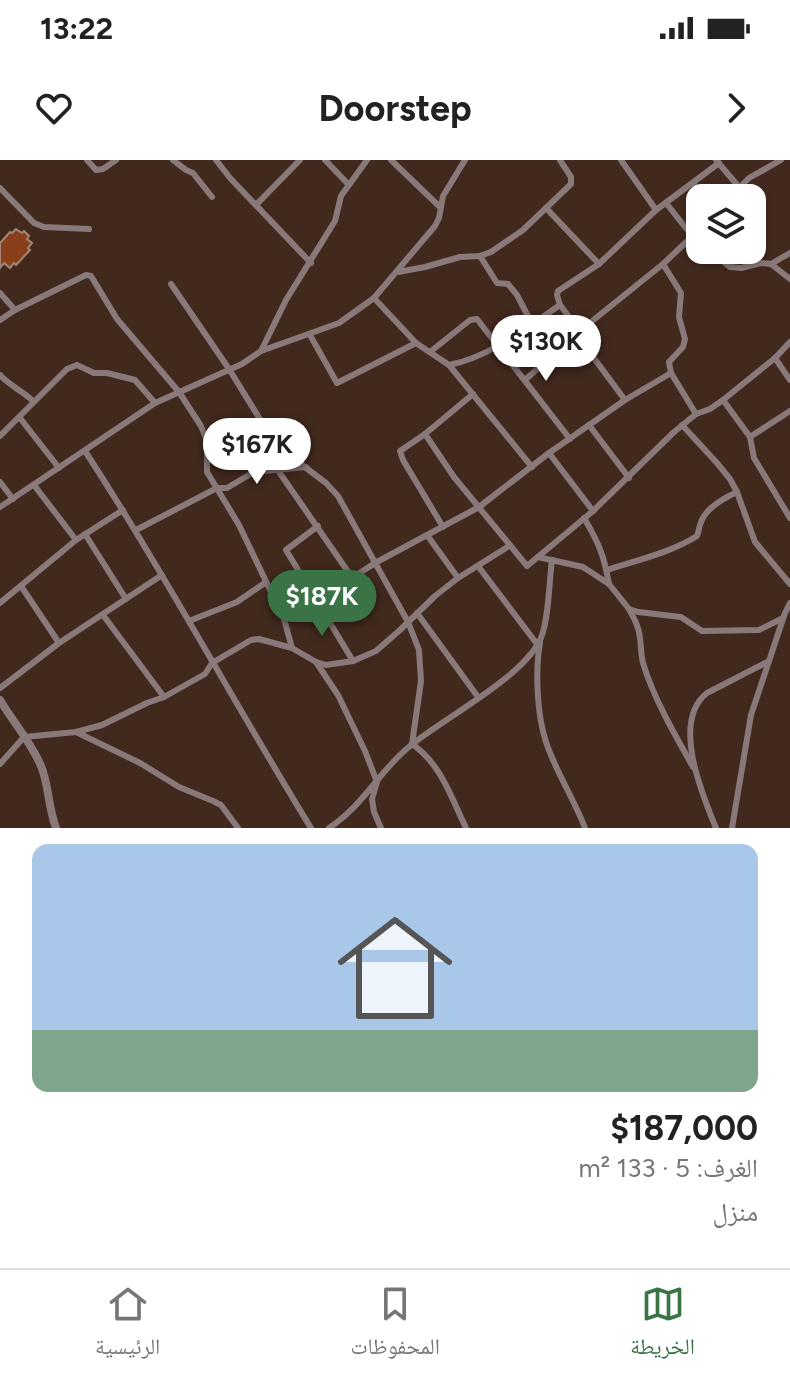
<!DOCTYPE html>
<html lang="ar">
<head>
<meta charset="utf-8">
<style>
	body { margin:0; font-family:Figtree,"Noto Naskh Arabic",sans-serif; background:#f6f6f6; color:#222; direction:rtl; height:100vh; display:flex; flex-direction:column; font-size:30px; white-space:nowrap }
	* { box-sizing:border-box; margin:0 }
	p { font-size:26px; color:#767676 }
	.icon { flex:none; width:44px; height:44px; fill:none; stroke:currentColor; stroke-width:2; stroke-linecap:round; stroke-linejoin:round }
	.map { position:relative; height:668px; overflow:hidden; direction:ltr }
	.drawer { display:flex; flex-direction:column; background:#fff; flex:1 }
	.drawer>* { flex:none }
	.tools { position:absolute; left:686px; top:24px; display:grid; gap:16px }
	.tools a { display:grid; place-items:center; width:80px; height:80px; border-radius:16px; background:#fff; box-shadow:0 2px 6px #0004; font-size:40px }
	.price { position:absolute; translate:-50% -68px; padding:0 18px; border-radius:28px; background:#fff; color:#222; font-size:26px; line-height:52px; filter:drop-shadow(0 2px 4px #0008) }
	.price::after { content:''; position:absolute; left:50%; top:48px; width:24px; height:18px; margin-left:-12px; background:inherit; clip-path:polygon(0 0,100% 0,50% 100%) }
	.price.active { background:#3a7345; color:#fff }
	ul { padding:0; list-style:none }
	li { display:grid; align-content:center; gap:16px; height:424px; padding:0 32px }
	li span { display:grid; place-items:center; height:248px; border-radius:16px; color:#555 }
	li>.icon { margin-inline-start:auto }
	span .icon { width:144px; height:144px; fill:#fffc; stroke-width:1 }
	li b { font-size:34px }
	.status { display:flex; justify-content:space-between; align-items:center; height:56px; padding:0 40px; background:#fff; direction:ltr }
	.status svg { height:22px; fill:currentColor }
	header { display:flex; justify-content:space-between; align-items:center; height:104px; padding:0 32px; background:#fff; font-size:36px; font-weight:700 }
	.menu { display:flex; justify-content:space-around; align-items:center; height:112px; border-top:2px solid #e0e0e0; background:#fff; font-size:22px; color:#767676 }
	.menu a { display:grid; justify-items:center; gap:4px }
	.menu .active { color:#3a7345 }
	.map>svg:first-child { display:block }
	.building { fill:#893f1a; stroke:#a38577; stroke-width:2 }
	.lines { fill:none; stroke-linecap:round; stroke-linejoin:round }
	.minor { stroke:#89797a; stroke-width:6 }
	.tertiary { stroke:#89797a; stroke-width:8 }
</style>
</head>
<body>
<div class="status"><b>13:22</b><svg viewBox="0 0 49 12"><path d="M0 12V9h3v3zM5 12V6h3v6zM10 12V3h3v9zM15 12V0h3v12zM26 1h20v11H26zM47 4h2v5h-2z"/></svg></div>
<header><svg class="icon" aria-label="forward" viewBox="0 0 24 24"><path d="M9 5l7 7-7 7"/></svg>Doorstep<svg class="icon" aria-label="heart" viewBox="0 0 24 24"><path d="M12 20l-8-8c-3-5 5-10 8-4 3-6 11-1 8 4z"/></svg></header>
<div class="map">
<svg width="790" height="668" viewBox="0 0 790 668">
	<rect width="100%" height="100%" fill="#42291e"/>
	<!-- building -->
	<path class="building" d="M16 69 22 73 24 71 29 76 27 79 32 83 28 88 30 90 16 105 14 103 10 108 4 103 0 108V83L10 72 12 73Z"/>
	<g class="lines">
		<!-- minor -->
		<g class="minor">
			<path d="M87 0 96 10 103 9 116 0"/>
			<path d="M173 0 186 10 193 13 212 37"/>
			<path d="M216 0 230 18 311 103"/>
			<path d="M325 0 348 24"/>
			<path d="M391 0 440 47"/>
			<path d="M621 0 656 50"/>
			<path d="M716 0 739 27"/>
			<path d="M693 23 705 38"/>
			<path d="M0 28 34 63 44 67 89 69"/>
			<path d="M729 38 749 18 781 0"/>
			<path d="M666 43 693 77 700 83"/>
			<path d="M256 45 300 0"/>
			<path d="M546 48 599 104"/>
			<path d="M709 90 730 107 741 108 761 103 771 104 790 119"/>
			<path d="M480 96 497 123 508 124 517 135 532 164"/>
			<path d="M663 104 681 133 679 157 685 179 683 187 669 202 671 213 696 254"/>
			<path d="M771 104 790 93"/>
			<path d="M398 112 425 107 460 97 480 96 491 92 523 70 571 24V17L560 0"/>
			<path d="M171 124 229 209 263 264 271 279 277 286 326 323 338 336 408 462 419 490 421 521 412 584C441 604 451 637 466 668"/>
			<path d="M0 133 15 150"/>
			<path d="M374 138 416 183 449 205 532 307"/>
			<path d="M0 160 15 150 86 115 91 116 117 159 179 232 201 266 207 281V312L239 365 284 459 292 488"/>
			<path d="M580 171 560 145 557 135 558 131 599 104 656 50 719 3"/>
			<path d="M576 174 625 240"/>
			<path d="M310 175 337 223 416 183"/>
			<path d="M261 191 339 163 374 138 435 66 439 58 443 36 465 0"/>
			<path d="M430 192 470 160 477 159 570 279"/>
			<path d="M775 198 790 220"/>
			<path d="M449 205C490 197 526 168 560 145"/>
			<path d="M0 215C10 226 23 231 33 241"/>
			<path d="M525 220 576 174 663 104 700 69"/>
			<path d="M723 240 750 277 754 298 790 358"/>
			<path d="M20 258 59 308"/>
			<path d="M589 265 629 318"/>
			<path d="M682 265 717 303 730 319 737 332 755 382 790 424"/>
			<path d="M425 274 454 317 527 406 593 351 674 272 696 254 710 249 723 240 775 198 790 182"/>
			<path d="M0 276 67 209 77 205 94 213H107L135 220 155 243"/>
			<path d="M750 277 790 251"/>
			<path d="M85 291C165 414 234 543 311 668"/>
			<path d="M549 293 593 351"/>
			<path d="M277 309 351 416"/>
			<path d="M0 322 13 339"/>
			<path d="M34 325 76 380"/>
			<path d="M0 347 155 243 242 204 261 191 286 140 335 61 341 36 367 0"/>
			<path d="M584 358C599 383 604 396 609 424"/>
			<path d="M318 366 286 390 353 501"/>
			<path d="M443 367 403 300 400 291 425 274 473 234"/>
			<path d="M136 370 217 328H227L254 312 306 307"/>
			<path d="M85 374 126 439"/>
			<path d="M427 375 458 418"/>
			<path d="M538 397 583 407 609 424 629 449 638 452 681 457 702 471 759 470 783 458"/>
			<path d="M478 406 537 484"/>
			<path d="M607 410C637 400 670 393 697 376 699 371 699 367 701 362 706 348 724 338 737 332"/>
			<path d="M21 426 59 483"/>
			<path d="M0 443 76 380 123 350"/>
			<path d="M629 449C634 458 639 467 640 478 641 486 641 495 643 503 653 537 676 577 693 607"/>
			<path d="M417 453 478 537"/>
			<path d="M103 455 164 537"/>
			<path d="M284 459 318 440 375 403 479 347 549 293 625 240 671 213"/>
			<path d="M189 461 237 442 266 422"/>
			<path d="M540 483C535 511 537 555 546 582 556 612 574 639 585 668"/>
			<path d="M316 502 338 535 365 591 377 622 372 639 374 652 381 668"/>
			<path d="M0 528 59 483 162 415"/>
			<path d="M76 572 140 603 179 627 213 641 221 645 238 668"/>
			<path d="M0 604 24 577 76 572 102 565 147 543 164 537 205 514 212 503 251 480 259 479 292 488 316 502 326 505 353 501 376 491 400 470 435 436 458 418 509 386"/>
			<path d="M329 668C365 644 378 612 410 586 444 558 524 517 541 478 549 458 549 422 552 400"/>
			<path d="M716 668C702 634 671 561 707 533L769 501"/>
			<path d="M732 668 751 555 785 453 790 443"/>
		</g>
		<!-- tertiary -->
		<path class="tertiary" d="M0 540C13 562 31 582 41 606 49 625 48 647 56 668"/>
	</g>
</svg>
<div class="tools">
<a><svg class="icon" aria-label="layers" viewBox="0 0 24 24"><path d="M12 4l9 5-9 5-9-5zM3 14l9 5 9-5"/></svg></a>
</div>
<b class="price" style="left:546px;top:223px">$130K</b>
<b class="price" style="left:257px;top:326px">$167K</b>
<b class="price active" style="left:322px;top:478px">$187K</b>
</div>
<section class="drawer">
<ul>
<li><span style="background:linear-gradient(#a9c7e8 75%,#7fa58c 0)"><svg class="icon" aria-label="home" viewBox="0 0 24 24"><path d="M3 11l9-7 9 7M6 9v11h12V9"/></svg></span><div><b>$187,000</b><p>الغرف: 5 · 133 m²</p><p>منزل</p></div></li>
</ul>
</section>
<nav class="menu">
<a class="active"><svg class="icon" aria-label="map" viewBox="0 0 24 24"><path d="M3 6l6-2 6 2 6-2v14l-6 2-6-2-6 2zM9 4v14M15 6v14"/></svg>الخريطة</a>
<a><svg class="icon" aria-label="saved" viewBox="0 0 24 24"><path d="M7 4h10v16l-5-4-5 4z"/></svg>المحفوظات</a>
<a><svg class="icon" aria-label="home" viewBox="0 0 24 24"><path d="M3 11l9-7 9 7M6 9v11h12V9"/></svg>الرئيسية</a>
</nav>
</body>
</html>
